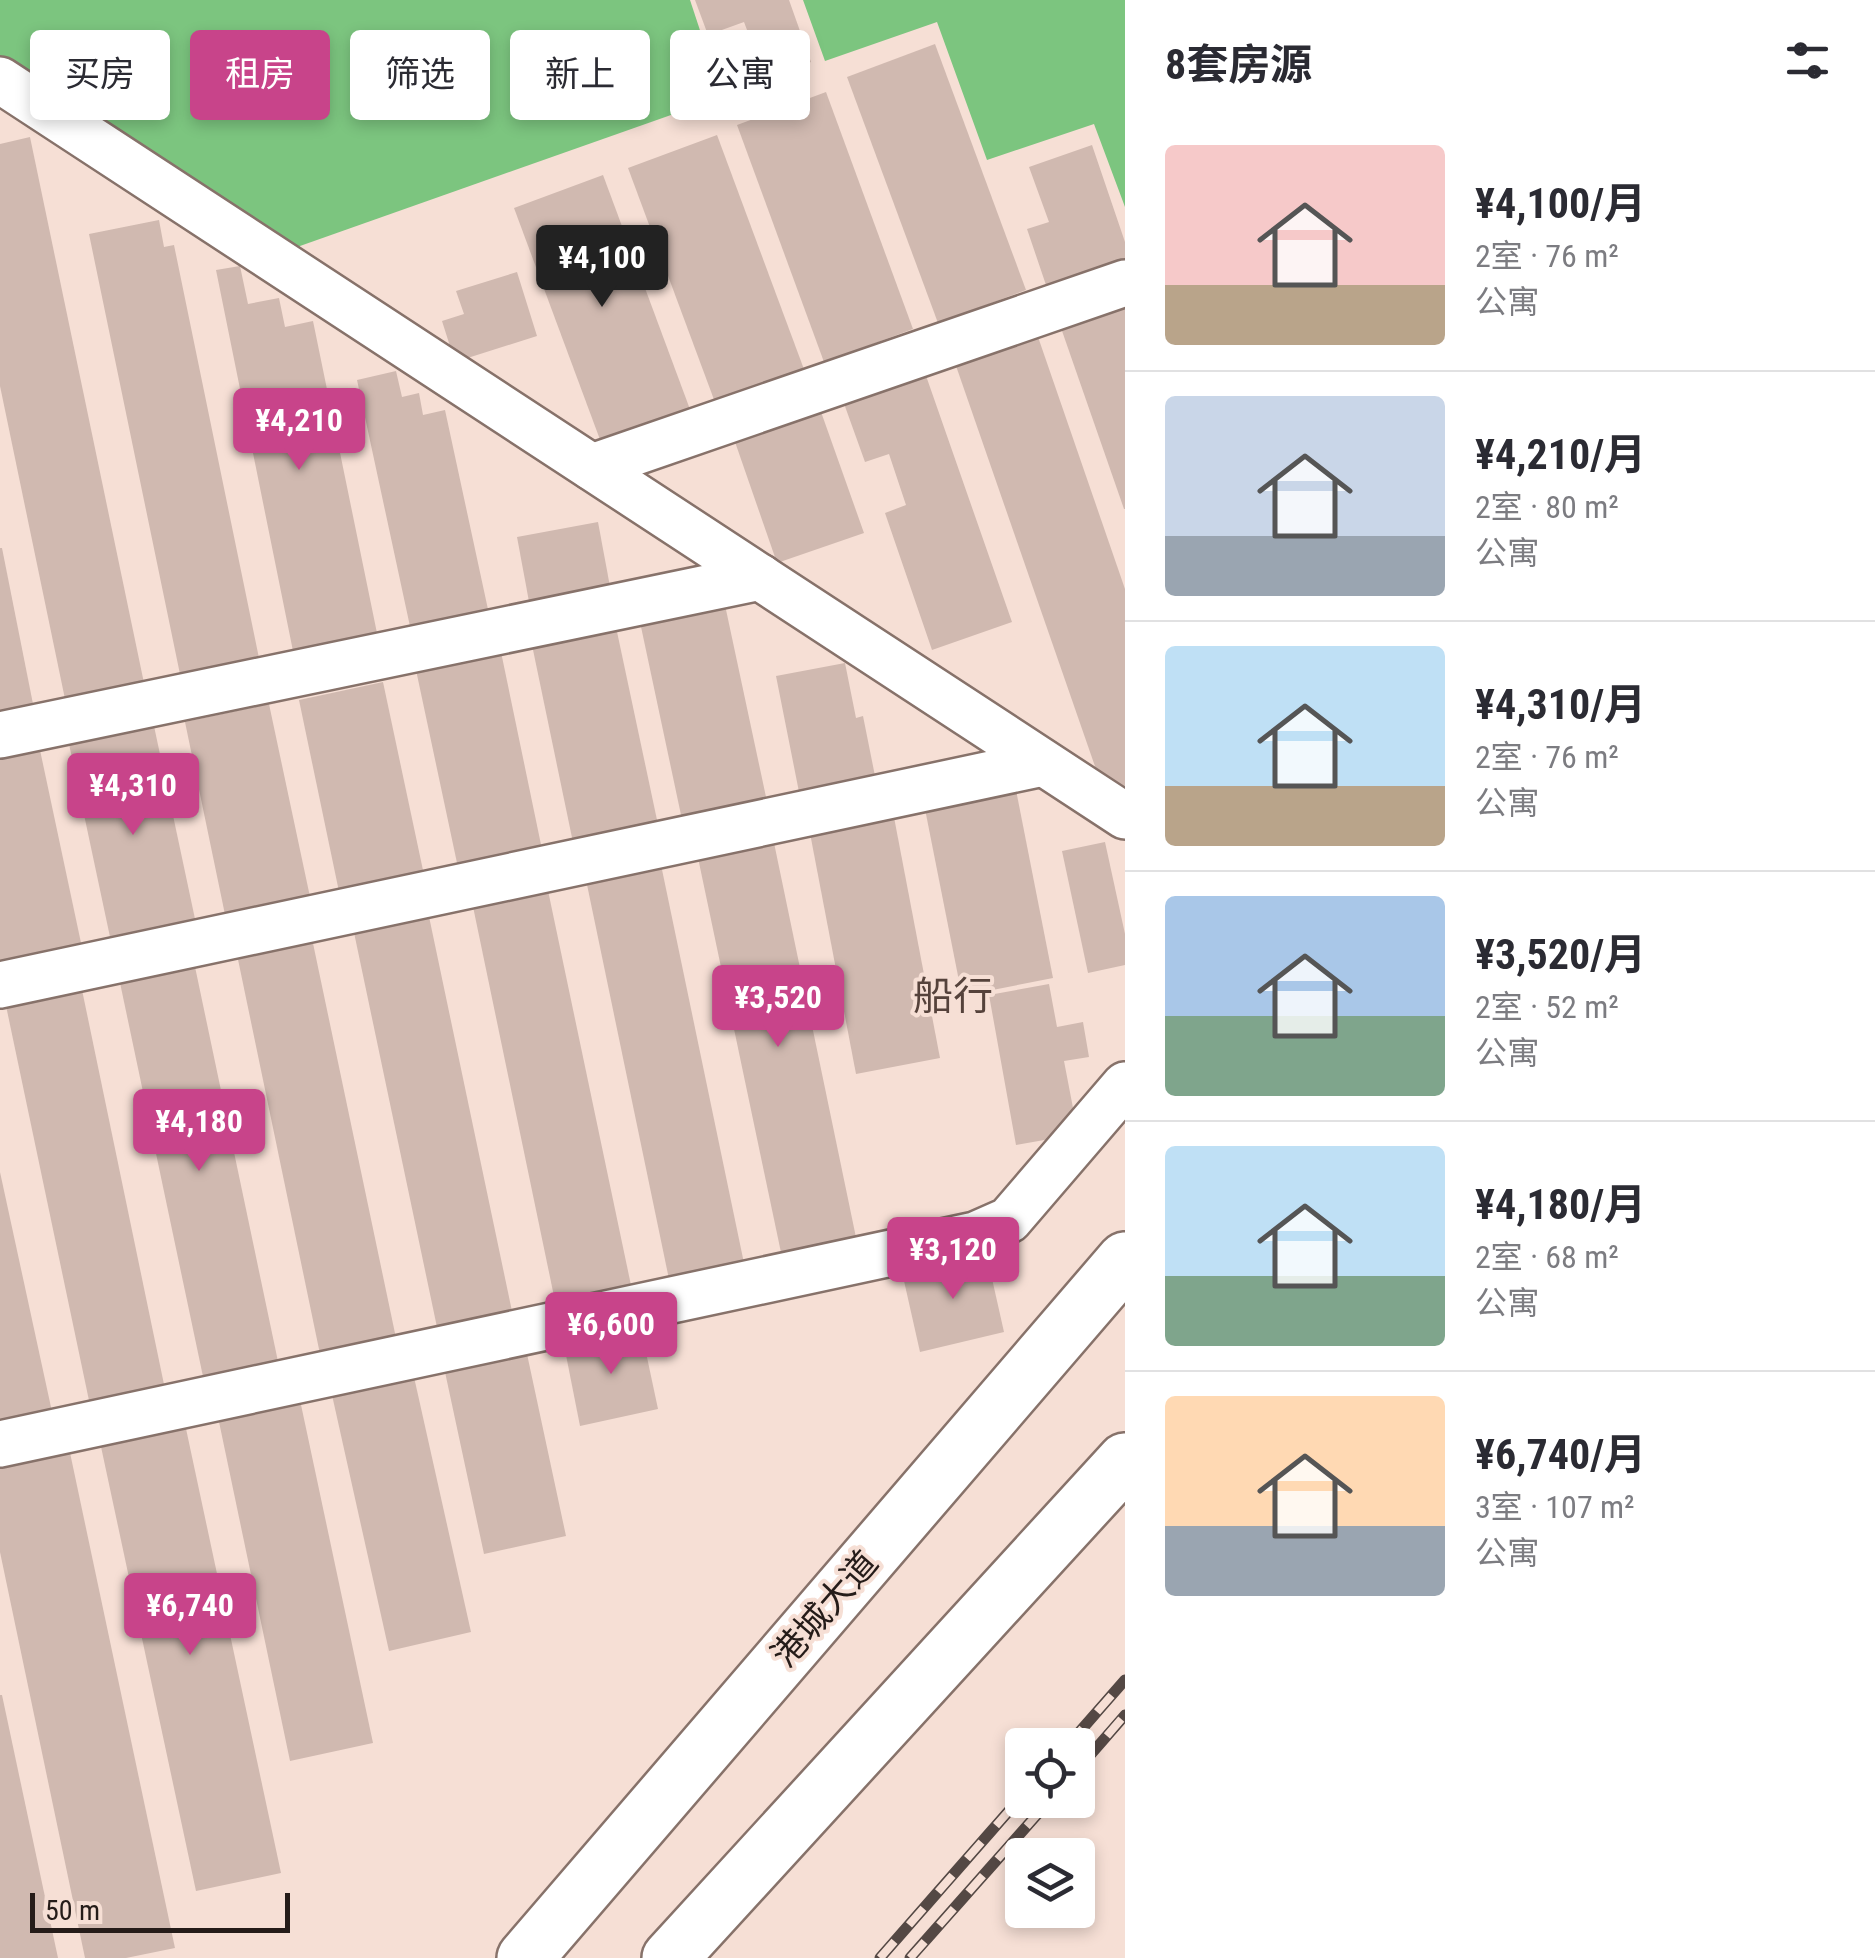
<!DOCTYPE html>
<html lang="zh">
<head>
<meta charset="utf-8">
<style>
	body { margin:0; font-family:"Roboto Condensed","Noto Sans SC",sans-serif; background:#f7f7f7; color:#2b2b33; height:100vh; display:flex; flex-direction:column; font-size:38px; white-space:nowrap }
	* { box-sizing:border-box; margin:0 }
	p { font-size:32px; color:#7c7c81 }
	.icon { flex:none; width:55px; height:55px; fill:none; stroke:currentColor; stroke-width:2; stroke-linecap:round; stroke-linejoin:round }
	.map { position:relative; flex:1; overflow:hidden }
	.drawer { display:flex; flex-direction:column; background:#fff; width:750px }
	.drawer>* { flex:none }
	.banner { position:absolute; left:30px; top:30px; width:945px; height:90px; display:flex; gap:20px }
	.fabs { position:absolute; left:1005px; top:1728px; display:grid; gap:20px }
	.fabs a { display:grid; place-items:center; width:90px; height:90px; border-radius:10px; background:#fff; box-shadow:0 5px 15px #0003; font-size:50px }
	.scale { position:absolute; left:30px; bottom:25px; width:260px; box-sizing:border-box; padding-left:10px; border:5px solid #251c19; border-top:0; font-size:28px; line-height:35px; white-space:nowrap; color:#251c19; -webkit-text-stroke:8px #f6dfd5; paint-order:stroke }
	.price { position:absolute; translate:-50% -85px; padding:0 22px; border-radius:10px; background:#c8448a; color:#fff; font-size:32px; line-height:65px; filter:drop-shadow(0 2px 5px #0008) }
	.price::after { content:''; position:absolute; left:50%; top:60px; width:30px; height:22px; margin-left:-15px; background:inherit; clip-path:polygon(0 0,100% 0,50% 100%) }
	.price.selected { background:#222; color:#fff }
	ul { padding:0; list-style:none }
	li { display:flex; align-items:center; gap:30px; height:250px; padding:0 40px }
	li+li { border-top:2px solid #e1e1e2 }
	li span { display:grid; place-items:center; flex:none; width:280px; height:200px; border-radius:10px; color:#555 }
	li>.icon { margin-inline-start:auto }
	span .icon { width:120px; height:120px; fill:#fffc; stroke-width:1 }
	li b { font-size:42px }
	h2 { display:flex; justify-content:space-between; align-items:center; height:120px; padding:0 40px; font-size:42px }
	.chip { padding:0 35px; border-radius:10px; background:#fff; box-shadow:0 5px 15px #0003; font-size:35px; line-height:90px }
	.chip.selected { background:#c8448a; color:#fff }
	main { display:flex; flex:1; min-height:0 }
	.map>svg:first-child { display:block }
	.forest { fill:#7cc57f }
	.building { fill:#d0b9b0 }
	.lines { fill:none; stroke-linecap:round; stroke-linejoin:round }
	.minor-casing { stroke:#87726a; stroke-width:50 }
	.major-casing { stroke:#87726a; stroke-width:60 }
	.minor { stroke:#fff; stroke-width:45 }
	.major { stroke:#fff; stroke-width:55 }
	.rail-casing { stroke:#544844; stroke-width:11 }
	.rail { stroke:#f6dfd5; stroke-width:8; stroke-dasharray:22; stroke-linecap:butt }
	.labels { text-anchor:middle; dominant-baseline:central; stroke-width:8; stroke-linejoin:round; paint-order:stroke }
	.street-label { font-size:35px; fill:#251c19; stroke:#f6dfd5 }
	.quarter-label { font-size:40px; fill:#55423b; stroke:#f6dfd5 }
</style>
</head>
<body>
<main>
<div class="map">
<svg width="1125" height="1958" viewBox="0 0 1125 1958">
	<rect width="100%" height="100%" fill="#f6dfd5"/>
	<!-- forest -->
	<g class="forest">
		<path d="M0 0H690L722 97 283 252 0 65Z"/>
		<path d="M803 0H1125V207L1094 124 987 160 937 22 825 61Z"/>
	</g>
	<!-- building -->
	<g class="building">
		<path d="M695 0H789L811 62 765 78 744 22 708 35Z"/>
		<path d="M935 44 1026 290 938 323 847 77Z"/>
		<path d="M826 92 913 329 824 362 737 125Z"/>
		<path d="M717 135 805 372 716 405 628 168Z"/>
		<path d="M30 137 144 683 65 699 0 386V144Z"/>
		<path d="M1092 145 1125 242V258L1046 285 1027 229 1049 222 1029 167Z"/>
		<path d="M603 175 691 412 602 445 514 208Z"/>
		<path d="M159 220 164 247 174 245 260 663 181 679 89 234Z"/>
		<path d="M240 266 248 304 279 298 285 327 313 321 378 638 294 656 216 270Z"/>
		<path d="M517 272 537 336 455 362 442 321 464 314 456 291Z"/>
		<path d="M1125 305V509H1124L1061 328Z"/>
		<path d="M1037 334 1125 589V792L1106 798 955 363Z"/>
		<path d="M924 370 1012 622 932 650 885 513 906 505 889 454 865 462 842 398Z"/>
		<path d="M396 371 402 397 419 393 423 415 445 410 489 614 411 631 357 380Z"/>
		<path d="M820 409 864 533 777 563 734 439Z"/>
		<path d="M598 522 611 592 530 607 517 537Z"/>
		<path d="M0 548H2L34 709 0 716Z"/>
		<path d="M725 605 769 811 684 829 640 622Z"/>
		<path d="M616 627 660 834 575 852 532 645Z"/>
		<path d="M501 652 544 859 460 877 416 670Z"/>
		<path d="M845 663 856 718 863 716 876 781 800 797 776 676Z"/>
		<path d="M383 682 427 889 342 906 299 700Z"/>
		<path d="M269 704 313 911 228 929 185 722Z"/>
		<path d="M154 726 198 933 113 951 69 744Z"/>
		<path d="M40 750 84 957 0 974V759Z"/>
		<path d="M1015 785 1053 978 962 996 924 804Z"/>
		<path d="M893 812 940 1058 856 1074 809 828Z"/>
		<path d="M773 838 858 1247 783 1262 697 853Z"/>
		<path d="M1105 842 1125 934V965L1088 973 1062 851Z"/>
		<path d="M660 860 745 1268 670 1284 585 875Z"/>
		<path d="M546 881 632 1290 556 1306 471 897Z"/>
		<path d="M427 907 513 1316 438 1332 352 923Z"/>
		<path d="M310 929 396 1338 320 1354 235 945Z"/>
		<path d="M194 962 280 1371 205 1386 119 978Z"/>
		<path d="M1049 984 1057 1027 1083 1022 1089 1057 1064 1061 1078 1134 1016 1145 989 995Z"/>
		<path d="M81 985 166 1394 91 1410 5 1001Z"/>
		<path d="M0 1172 54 1421 0 1433Z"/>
		<path d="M986 1252 1004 1332 920 1352 902 1272Z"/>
		<path d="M641 1329 658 1409 580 1426 564 1345Z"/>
		<path d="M527 1354 566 1536 484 1554 445 1372Z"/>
		<path d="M414 1377 471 1632 389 1651 332 1395Z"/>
		<path d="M300 1400 373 1743 290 1761 218 1417Z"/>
		<path d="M185 1424 281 1873 196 1891 100 1442Z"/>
		<path d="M69 1448 175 1948 126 1958H85L0 1552V1463Z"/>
		<path d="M0 1695H2L58 1958H0Z"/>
	</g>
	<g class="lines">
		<!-- minor casing -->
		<g class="minor-casing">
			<g id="minor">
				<path d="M0 80 1125 816"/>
				<path d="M592 467 1125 283"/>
				<path d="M0 735 760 577"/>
				<path d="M0 985 1043 763"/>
				<path d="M0 1444 975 1235 1009 1220 1125 1085"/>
			</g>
		</g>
		<!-- major casing -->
		<g class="major-casing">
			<g id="major">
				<path d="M525 1958 1125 1260"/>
				<path d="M670 1958 1125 1461"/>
			</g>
		</g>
		<!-- minor -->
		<use href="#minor" class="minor"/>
		<!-- major -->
		<use href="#major" class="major"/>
		<!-- rail casing -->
		<g class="rail-casing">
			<g id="rail">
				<path d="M1068 1745 1125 1680"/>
				<path d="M1078 1769 1125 1715"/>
				<path d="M880 1958 1022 1796"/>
				<path d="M910 1958 1050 1800"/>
			</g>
		</g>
		<!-- rail -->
		<use href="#rail" class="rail"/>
	</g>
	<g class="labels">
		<!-- street labels -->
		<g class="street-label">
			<text transform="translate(825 1609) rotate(-49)">港城大道</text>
		</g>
		<!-- quarter labels -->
		<g class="quarter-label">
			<text x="953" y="996">船行</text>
		</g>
	</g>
</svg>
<div class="fabs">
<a><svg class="icon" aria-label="locate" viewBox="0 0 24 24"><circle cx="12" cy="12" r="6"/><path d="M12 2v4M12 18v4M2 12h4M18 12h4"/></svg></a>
<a><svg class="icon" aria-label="layers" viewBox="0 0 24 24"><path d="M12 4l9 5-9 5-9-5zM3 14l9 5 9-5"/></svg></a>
</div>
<div class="scale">50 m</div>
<b class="price selected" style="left:602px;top:310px">¥4,100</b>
<b class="price" style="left:299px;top:473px">¥4,210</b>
<b class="price" style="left:133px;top:838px">¥4,310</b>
<b class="price" style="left:778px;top:1050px">¥3,520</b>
<b class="price" style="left:199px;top:1174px">¥4,180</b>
<b class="price" style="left:953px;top:1302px">¥3,120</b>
<b class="price" style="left:611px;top:1377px">¥6,600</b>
<b class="price" style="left:190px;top:1658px">¥6,740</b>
<div class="banner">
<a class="chip">买房</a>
<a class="chip selected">租房</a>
<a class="chip">筛选</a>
<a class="chip">新上</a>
<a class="chip">公寓</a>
</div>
</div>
<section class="drawer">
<h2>8套房源<svg class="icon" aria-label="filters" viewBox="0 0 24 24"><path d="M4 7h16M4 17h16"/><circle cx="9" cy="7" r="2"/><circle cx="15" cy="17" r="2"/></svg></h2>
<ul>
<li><span style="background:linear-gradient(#f6c9c9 70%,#b9a48a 0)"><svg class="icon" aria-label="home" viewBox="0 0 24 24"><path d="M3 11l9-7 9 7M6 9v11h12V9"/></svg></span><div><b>¥4,100/月</b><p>2室 · 76 m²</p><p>公寓</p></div></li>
<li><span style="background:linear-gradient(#c9d6e8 70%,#9aa5b1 0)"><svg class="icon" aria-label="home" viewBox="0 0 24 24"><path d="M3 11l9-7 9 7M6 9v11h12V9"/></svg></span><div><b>¥4,210/月</b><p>2室 · 80 m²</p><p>公寓</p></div></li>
<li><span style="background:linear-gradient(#bfe0f5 70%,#b9a48a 0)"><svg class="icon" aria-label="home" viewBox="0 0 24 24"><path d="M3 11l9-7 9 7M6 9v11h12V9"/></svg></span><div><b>¥4,310/月</b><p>2室 · 76 m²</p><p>公寓</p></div></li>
<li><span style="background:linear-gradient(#a9c7e8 60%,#7fa58c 0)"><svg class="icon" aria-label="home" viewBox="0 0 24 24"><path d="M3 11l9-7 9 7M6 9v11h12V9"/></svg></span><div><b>¥3,520/月</b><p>2室 · 52 m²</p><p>公寓</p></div></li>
<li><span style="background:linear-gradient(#bfe0f5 65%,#7fa58c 0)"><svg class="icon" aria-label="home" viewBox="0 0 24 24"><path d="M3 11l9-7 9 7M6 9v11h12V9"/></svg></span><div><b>¥4,180/月</b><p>2室 · 68 m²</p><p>公寓</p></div></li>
<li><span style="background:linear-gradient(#ffd9b3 65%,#9aa5b1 0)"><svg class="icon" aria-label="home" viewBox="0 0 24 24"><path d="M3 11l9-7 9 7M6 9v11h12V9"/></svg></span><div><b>¥6,740/月</b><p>3室 · 107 m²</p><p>公寓</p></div></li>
</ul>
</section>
</main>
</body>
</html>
